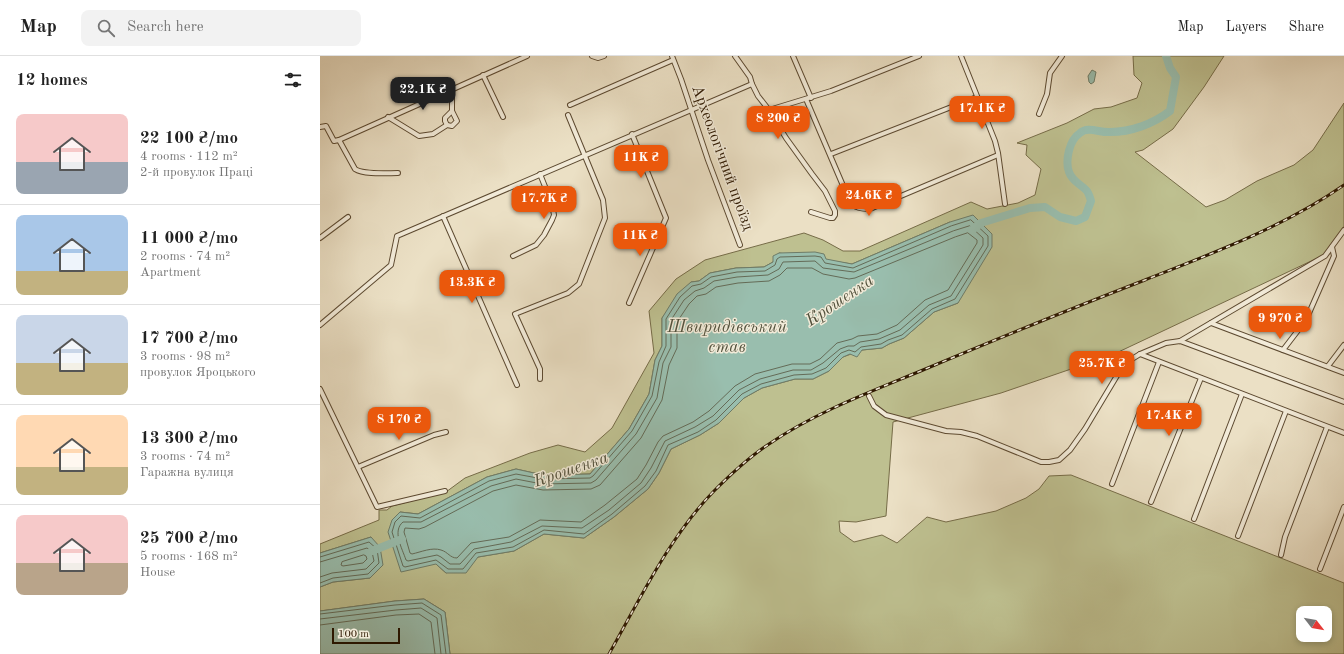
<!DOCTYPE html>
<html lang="en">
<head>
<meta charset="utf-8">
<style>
	body { margin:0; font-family:"Old Standard TT",serif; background:#f2f2f2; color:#222; height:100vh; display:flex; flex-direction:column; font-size:15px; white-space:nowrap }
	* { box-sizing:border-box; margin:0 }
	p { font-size:13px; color:#767676 }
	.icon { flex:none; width:22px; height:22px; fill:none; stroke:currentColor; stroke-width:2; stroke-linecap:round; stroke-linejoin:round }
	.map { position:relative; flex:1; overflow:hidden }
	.panel { display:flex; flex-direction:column; background:#fff; width:320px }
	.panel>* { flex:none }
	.needle { width:26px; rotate:121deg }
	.buttons { position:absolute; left:976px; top:550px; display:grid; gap:8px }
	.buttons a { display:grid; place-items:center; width:36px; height:36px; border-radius:8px; background:#fff; box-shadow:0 2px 6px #0003; font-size:20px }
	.scale { position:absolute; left:12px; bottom:10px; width:68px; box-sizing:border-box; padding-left:4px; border:2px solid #2e1800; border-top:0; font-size:11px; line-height:14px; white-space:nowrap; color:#2e1800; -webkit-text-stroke:3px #f2ebd9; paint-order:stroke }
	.price { position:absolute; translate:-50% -34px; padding:0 9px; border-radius:8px; background:#ea580c; color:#fff; font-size:13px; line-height:26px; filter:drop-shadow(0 1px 2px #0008) }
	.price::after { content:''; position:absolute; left:50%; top:24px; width:12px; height:9px; margin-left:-6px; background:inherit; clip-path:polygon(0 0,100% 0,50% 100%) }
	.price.active { background:#222; color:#fff }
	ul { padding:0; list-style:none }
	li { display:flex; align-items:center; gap:12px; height:100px; padding:0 16px }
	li+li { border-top:1px solid #e0e0e0 }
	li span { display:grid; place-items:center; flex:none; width:112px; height:80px; border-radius:8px; color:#555 }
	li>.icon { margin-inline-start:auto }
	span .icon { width:48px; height:48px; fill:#fffc; stroke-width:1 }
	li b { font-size:17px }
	h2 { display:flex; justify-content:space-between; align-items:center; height:48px; padding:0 16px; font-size:17px }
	header { display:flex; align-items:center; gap:24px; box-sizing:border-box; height:56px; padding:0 20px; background:#fff; border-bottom:1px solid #e0e0e0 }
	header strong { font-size:19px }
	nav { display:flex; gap:22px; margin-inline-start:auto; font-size:14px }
	.search { width:280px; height:36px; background:#f2f2f2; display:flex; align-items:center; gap:10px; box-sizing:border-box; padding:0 14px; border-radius:8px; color:#767676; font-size:15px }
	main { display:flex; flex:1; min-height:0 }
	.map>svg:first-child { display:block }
	.green { fill:#bec090; stroke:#766c48; fill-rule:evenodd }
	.water { fill:#99beae; stroke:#6e7c68 }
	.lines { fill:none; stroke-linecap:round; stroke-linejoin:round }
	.shore { stroke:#646b57; stroke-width:1 }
	.river { stroke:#99beae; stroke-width:8 }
	.minor-casing { stroke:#5d4a31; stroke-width:6 }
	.minor { stroke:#f2ebd9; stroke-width:4 }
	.rail-casing { stroke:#2e1800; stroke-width:3 }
	.rail { stroke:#f2ebd9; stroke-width:1.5; stroke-dasharray:4.5; stroke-linecap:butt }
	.labels { text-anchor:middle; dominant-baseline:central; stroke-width:3; stroke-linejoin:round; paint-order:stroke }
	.street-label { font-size:16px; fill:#2e1800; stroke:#f2ebd9 }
	.water-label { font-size:17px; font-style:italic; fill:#53523d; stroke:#f2ebd9 }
</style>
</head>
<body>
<header>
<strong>Map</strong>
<div class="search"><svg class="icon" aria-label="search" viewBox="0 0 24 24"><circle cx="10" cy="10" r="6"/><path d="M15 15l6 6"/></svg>Search here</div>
<nav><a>Map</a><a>Layers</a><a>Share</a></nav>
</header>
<main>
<section class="panel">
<h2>12 homes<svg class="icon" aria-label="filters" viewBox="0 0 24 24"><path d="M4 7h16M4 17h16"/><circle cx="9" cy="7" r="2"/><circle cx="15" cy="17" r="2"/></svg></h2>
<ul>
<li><span style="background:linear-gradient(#f6c9c9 60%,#9aa5b1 0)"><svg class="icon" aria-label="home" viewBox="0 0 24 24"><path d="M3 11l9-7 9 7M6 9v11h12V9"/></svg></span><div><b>22 100 ₴/mo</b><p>4 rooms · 112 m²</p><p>2-й провулок Праці</p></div></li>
<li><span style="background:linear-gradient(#a9c7e8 70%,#c2b280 0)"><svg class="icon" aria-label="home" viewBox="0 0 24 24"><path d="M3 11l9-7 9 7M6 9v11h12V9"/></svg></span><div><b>11 000 ₴/mo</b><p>2 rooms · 74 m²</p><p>Apartment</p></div></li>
<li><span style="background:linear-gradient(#c9d6e8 60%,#c2b280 0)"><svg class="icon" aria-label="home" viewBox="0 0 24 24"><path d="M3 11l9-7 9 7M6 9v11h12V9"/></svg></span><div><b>17 700 ₴/mo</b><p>3 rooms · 98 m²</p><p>провулок Яроцького</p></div></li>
<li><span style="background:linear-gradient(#ffd9b3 65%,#c2b280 0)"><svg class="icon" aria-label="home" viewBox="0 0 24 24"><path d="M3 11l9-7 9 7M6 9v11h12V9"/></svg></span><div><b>13 300 ₴/mo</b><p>3 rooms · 74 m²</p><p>Гаражна вулиця</p></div></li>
<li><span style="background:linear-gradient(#f6c9c9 60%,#b9a48a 0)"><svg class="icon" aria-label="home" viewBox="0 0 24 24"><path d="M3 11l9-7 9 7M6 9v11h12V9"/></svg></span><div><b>25 700 ₴/mo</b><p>5 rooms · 168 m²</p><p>House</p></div></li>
</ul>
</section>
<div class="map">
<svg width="1024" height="598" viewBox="0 0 1024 598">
	<rect width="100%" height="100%" fill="#ebe0c5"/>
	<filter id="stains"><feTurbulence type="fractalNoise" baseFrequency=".005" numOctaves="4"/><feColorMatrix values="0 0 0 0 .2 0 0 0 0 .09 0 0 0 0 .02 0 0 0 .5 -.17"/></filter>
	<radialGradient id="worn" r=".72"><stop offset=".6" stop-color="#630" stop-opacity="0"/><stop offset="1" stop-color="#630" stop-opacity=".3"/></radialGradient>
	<!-- green -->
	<path class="green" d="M813 0H904L884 31 853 73 823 94 815 96 886 151 905 144 937 125 974 109 993 94 1024 47V174L1006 198 792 299 681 337 573 366 566 460 536 466 519 465 520 476 534 486 562 479 577 487 607 461 626 466 676 455 706 442 719 433 729 420 751 419 1024 527V598H130L125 556 104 543 75 545 0 555V531L13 526 50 522 51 481 0 497V488L59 464V454H67L72 450 126 436 145 422 210 397 238 389 265 396 292 372 334 297 329 255 356 223 385 204 484 177 503 184 523 195H540L651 146 667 153 698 147 715 139 721 113 706 99 707 89 697 87 747 67 774 53 791 51 817 42 822 27 814 19ZM630 166 638 247 614 256 584 282 569 288 562 292 542 294 523 301 509 315 493 323H475L442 332 424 342 399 367 380 379 351 393 339 417 328 433 294 461 264 482 224 478 194 495 158 501 126 517 116 508 80 456 98 458 167 421 196 413 223 419 270 418 309 373 329 338 335 304 342 290V262L371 226 379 225 390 217 416 212 444 211 453 206 459 197 532 208ZM983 557H1005V579H983Z"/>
	<!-- water -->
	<g class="water">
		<path d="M772 14 776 16 774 26 771 28 769 26 768 20Z"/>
		<path d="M653 159 672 178V191L638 247 614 256 584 282 569 288 562 292 542 294 537 301 530 298 523 301 509 315 493 323H475L442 332 424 342 399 367 380 379 351 393 339 417 328 433 294 461 264 482 224 478 194 495 158 501 146 517H126L116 508 81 516 68 476 72 464 80 456 98 458 167 421 196 413 223 419 270 418 309 373 329 338 335 304 342 290V262L357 238 371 226 379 225 390 217 416 212 444 211 453 206V200L459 197 495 196 504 198 506 203 532 208 630 166Z"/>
		<path d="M51 481 60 491 63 509 50 522 13 526 0 531V497Z"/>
		<path d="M104 543 125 556 130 598H0V555L75 545Z"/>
	</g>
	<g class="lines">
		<!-- shore -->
		<g class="shore">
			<path d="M651 164 668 180V190L635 243 612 253 582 279 568 284 561 288 541 291 535 296 529 294 521 297 506 312 492 318 474 319 441 328 422 338 396 364 378 376 348 389 336 415 325 430 292 458 264 478 224 474 193 491 156 497 143 513H128L116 504 85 511 83 510 72 476 75 466 81 460 100 462 169 425 196 418 223 423 270 422 273 420 312 375 332 340 339 306 346 290V263L360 241 372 230 381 228 391 221 417 216 445 215 455 209 457 203 460 201 495 200 501 201 505 207 533 212 631 170Z"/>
			<path d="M650 170 663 182V189L631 240 609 249 580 274 559 283 540 286 534 290H528L520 293 503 307 491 314H473L440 323 419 334 393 360 375 371 345 385 331 412 321 427 289 454 262 472 222 470 191 486 154 493 140 508H130L121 501 117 499 88 505 86 504C82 492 72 475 83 466H101L171 430 196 423 222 428 271 427 276 424 316 378 337 342 343 307 351 291V264L364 244 375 235 384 232 394 225 417 221 448 219 459 213 463 206 495 205 503 212 534 216 633 175Z"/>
			<path d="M648 177 657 184V187L628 234 605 244 577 269 557 278 538 280 532 283 517 287 500 303 490 308H472L435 318 415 330 389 355 373 366 343 380 338 386 326 409 317 423 285 449 261 466 220 464 189 481 151 487 137 502C130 502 128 496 121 494 112 491 101 496 92 498L90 497 84 476 85 472 99 473 105 471 173 435 196 429 223 434 271 433 280 429 321 382 342 344 349 309 357 292V266L369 248 377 240 386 238 396 231 418 227 449 225 460 219 467 212H492L503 218 529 223 535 222 635 181Z"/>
			<path d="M44 499 46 500 47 503 43 507 23 510 21 509 22 506Z"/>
			<path d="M0 501 49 486 57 493 59 507 48 518 13 522 0 527"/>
			<path d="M0 506 47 492 52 496 54 505 46 513 12 517 0 521"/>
			<path d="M0 558 75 549 102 547 121 559 126 598"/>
			<path d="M0 563 76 554 101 552 117 562 121 598"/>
			<path d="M0 569 76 559 99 558 111 566 115 598"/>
		</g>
		<!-- river -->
		<g class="river">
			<path d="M652 174 661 167 710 152 725 151 740 161 756 165 765 161 771 145C770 142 769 137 766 134 760 128 752 125 749 116 745 105 749 84 760 77 768 70 780 77 790 76 811 76 833 68 850 55L856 21 850 12 846 0"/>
			<path d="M52 495 82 483"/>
		</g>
		<!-- minor casing -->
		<g class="minor-casing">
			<g id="minor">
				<path d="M272 0 278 2 284 0"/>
				<path d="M352 0 361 23 388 104 420 189"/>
				<path d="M415 0 430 21 432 28 438 40 449 54 466 82 492 118 505 135 515 155V159L513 162H510L491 156"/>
				<path d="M473 0 491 42"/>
				<path d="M641 0 675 85 678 97 685 148"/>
				<path d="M163 19 183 61"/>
				<path d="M486 43 530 146C535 152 541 153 550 153L678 99"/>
				<path d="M250 49 353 4"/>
				<path d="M449 54 511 35 599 0"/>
				<path d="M719 58 727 38 730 17 742 0"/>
				<path d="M68 61 99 80 113 78 127 69 132 70 137 65 132 55V32"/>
				<path d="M127 69 125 65V62L132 55"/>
				<path d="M0 71 6 70 14 85 19 84 207 0"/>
				<path d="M19 84 35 113C44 119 67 117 78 117"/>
				<path d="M511 98 657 41"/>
				<path d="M123 160 197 329"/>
				<path d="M0 182 28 161"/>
				<path d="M193 200 216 189 224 179 232 164 234 159 232 148 220 118"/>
				<path d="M309 247 346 162 312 78"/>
				<path d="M891 267 1024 317"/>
				<path d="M0 269 71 209 77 180 432 28"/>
				<path d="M860 285 1005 200 1024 174"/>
				<path d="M963 294 986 264 1014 200 1012 191"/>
				<path d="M820 298 1024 377"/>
				<path d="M1008 310 1024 289"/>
				<path d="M220 323V313L195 258 248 237 259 228 285 162 283 144 248 59"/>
				<path d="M0 333 57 451 125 435"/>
				<path d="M549 340 554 350 566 359 626 375 641 376 657 380 721 406H729L739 404 750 394 765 373 804 308 820 298 846 287 860 285 1024 346"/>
				<path d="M38 411 114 379 126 376"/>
				<path d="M792 428 839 306"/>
				<path d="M831 446 881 322"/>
				<path d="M874 463 922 338"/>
				<path d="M918 480 966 355"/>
				<path d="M961 499 965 481 1007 371"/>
				<path d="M1000 513 1024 451"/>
			</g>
		</g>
		<!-- minor -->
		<use href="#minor" class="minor"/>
		<!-- rail casing -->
		<g class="rail-casing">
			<path id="rail" d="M289 598C320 543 350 480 394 435 411 418 429 401 449 388 496 356 550 336 603 314 677 283 750 253 825 224 893 197 964 171 1024 129"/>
		</g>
		<!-- rail -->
		<use href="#rail" class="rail"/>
	</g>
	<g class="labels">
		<!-- street labels -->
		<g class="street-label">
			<text transform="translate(402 102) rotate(70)">Археологічний проїзд</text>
		</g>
		<!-- water labels -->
		<g class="water-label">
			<text transform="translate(520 245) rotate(-34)">Крошенка</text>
			<text x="407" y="271">Швиридівський<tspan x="407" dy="20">став</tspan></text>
			<text transform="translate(251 414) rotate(-19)">Крошенка</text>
		</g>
	</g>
	<rect width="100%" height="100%" filter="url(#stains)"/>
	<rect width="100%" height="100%" fill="url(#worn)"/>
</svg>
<div class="buttons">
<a><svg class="needle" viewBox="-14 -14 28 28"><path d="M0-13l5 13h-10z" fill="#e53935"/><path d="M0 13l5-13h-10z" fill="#767676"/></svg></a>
</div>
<div class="scale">100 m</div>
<b class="price active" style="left:103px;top:55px">22.1K ₴</b>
<b class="price" style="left:662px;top:74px">17.1K ₴</b>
<b class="price" style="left:458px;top:84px">8 200 ₴</b>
<b class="price" style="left:321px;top:123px">11K ₴</b>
<b class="price" style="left:549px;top:161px">24.6K ₴</b>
<b class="price" style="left:224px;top:164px">17.7K ₴</b>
<b class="price" style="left:320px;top:201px">11K ₴</b>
<b class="price" style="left:152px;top:248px">13.3K ₴</b>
<b class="price" style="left:960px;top:284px">9 970 ₴</b>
<b class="price" style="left:782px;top:329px">25.7K ₴</b>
<b class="price" style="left:849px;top:381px">17.4K ₴</b>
<b class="price" style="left:79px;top:385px">8 170 ₴</b>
</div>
</main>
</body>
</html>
